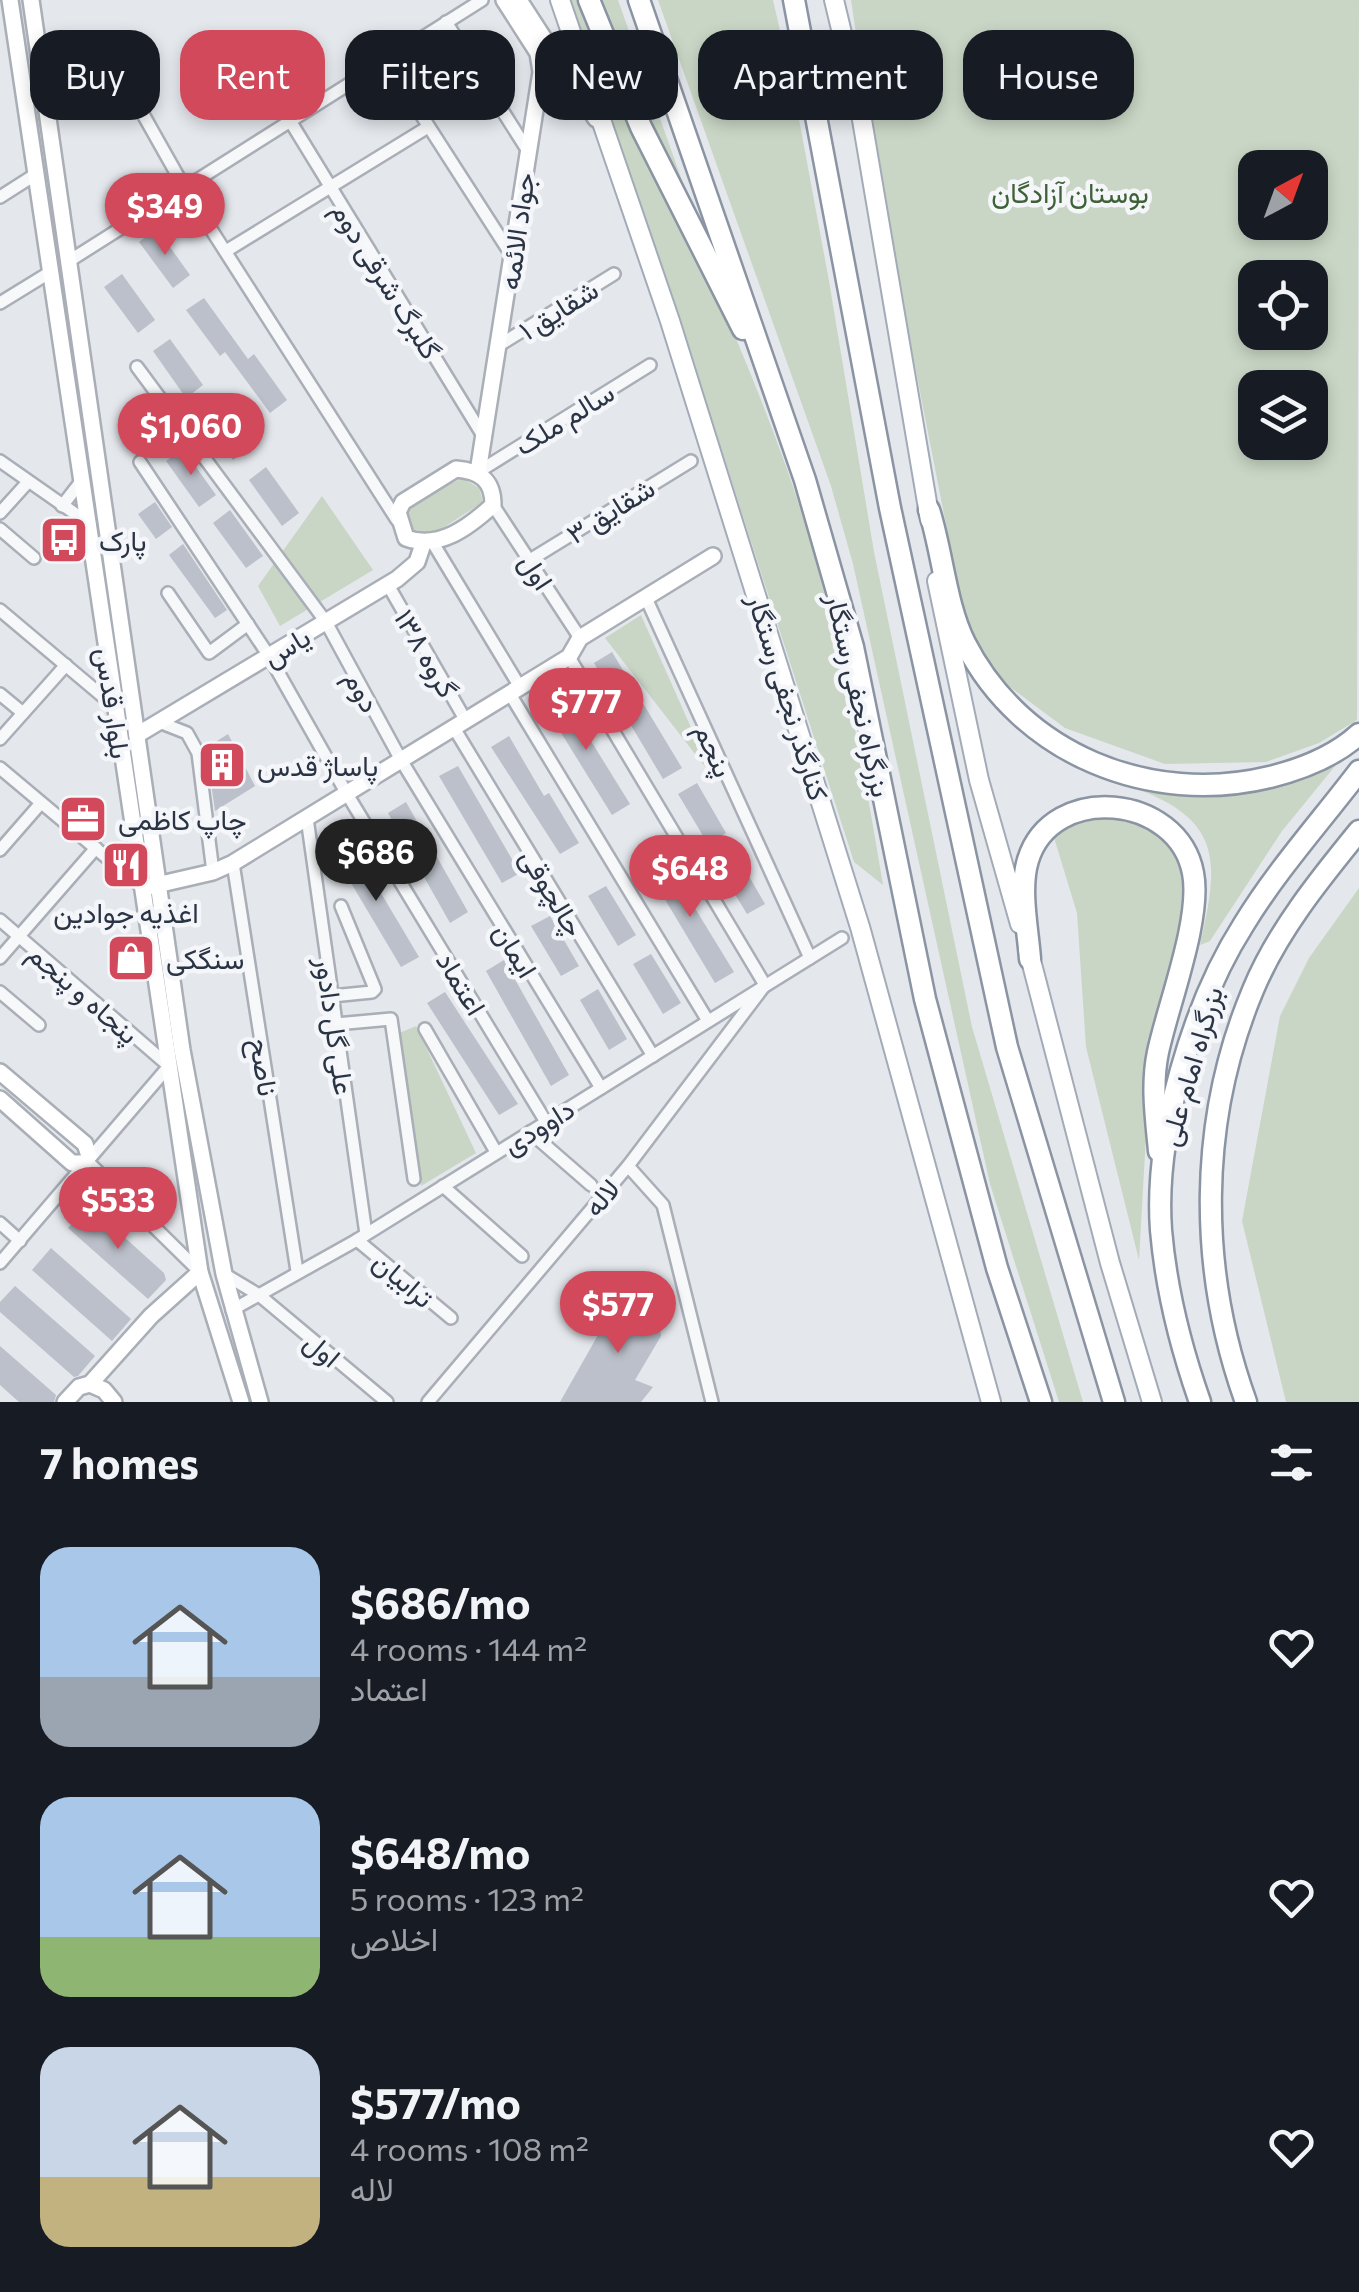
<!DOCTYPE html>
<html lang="en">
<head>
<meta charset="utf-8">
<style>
	body { margin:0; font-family:Commissioner,Vazirmatn,sans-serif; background:#242831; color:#f1f3f6; height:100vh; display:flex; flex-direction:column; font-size:38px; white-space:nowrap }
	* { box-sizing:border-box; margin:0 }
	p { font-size:32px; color:#9ea1a6 }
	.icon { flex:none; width:55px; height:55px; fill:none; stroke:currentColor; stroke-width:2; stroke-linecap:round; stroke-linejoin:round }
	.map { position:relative; height:1402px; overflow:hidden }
	.panel { display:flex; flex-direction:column; background:#171b24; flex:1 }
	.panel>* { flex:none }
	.guide { position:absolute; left:30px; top:30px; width:1300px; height:90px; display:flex; gap:20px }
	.needle { width:65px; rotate:41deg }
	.tools { position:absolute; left:1238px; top:150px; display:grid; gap:20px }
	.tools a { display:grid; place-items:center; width:90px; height:90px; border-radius:20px; background:#171b24; box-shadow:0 5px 15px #0003; font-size:50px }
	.price { position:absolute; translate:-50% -85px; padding:0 22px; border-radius:35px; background:#d1495b; color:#fff; font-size:32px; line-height:65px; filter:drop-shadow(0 2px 5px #0008) }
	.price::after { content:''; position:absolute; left:50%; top:60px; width:30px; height:22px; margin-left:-15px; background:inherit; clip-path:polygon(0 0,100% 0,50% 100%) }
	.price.selected { background:#222; color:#fff }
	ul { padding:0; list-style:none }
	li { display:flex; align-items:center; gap:30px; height:250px; padding:0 40px }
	li span { display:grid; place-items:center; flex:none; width:280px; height:200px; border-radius:30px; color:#555 }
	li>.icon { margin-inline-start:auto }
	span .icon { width:120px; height:120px; fill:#fffc; stroke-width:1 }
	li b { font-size:42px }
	h2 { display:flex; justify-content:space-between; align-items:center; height:120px; padding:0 40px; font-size:42px }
	.tag { padding:0 35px; border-radius:30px; background:#171b24; box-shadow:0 5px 15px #0003; font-size:35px; line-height:90px }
	.tag.selected { background:#d1495b; color:#fff }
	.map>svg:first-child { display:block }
	.green { fill:#c9d6c5; fill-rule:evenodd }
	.building { fill:#bbc0ca }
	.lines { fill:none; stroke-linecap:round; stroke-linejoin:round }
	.street-casing { stroke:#a9aeb7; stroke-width:16 }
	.secondary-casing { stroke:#a9aeb7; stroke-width:20 }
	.primary-casing { stroke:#a3abb8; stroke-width:22 }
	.highway-casing { stroke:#8b94a3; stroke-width:25 }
	.street { stroke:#f7f8fa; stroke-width:11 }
	.secondary { stroke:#fff; stroke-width:15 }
	.primary { stroke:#fff; stroke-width:18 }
	.highway { stroke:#fff; stroke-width:20 }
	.labels { text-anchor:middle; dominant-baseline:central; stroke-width:9; stroke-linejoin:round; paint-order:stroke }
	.park-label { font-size:28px; fill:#3f6138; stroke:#f4f6f9 }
	.street-label { font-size:28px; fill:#2b3445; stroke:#f4f6f9 }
	.poi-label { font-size:28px; fill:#2b3445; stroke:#f4f6f9; text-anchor:start }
</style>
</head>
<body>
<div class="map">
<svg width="1359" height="1402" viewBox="0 0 1359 1402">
	<rect width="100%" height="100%" fill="#e4e7ec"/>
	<!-- green -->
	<g class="green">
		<path d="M569 0H583C653 156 731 311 788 472 834 604 860 747 883 885L854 862 668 283Z"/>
		<path d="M593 0H618L702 237Z"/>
		<path d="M658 0H773L794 92 829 281 874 552 972 1027 1083 1402H1059L990 1184 853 564 831 486Z"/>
		<path d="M851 0H1359L1357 720 1319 743 1266 762 1165 764 1065 728 998 678 969 642 876 167ZM1255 168H1310V222H1255ZM1255 278H1310V332H1255ZM1255 388H1310V442H1255Z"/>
		<path d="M462 478 479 488 483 502 435 533 410 529 406 518 410 506Z"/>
		<path d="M322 496 373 570 280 626 258 586Z"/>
		<path d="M641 615 713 777 605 638Z"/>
		<path d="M1349 749 1282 831 1210 941 1200 945C1217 868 1226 823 1140 790L1148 787 1213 794 1267 787Z"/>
		<path d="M1129 814 1164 829 1183 856V915L1151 1047 1139 1260 1086 1047 1077 913 1052 831 1093 816Z"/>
		<path d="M1359 888V1402H1286L1242 1221 1280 1016 1309 958Z"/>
		<path d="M416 1026 476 1153 421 1186 397 1034Z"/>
	</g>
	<!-- building -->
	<g class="building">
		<path d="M157 229 190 275 173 288 139 242Z"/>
		<path d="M122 274 155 320 138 333 104 287Z"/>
		<path d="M204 298 248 359 254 354 287 400 270 413 225 352 220 356 186 310Z"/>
		<path d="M170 339 203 385 186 398 153 351Z"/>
		<path d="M217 402 250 448 233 460 200 415Z"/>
		<path d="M183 449 216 495 199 507 166 461Z"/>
		<path d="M266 467 299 513 282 526 249 480Z"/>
		<path d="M155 502 172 527 156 539 138 514Z"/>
		<path d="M230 510 263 556 246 568 213 523Z"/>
		<path d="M183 544 227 610 215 618 169 555Z"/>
		<path d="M612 652 682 768 663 779 594 663Z"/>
		<path d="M560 691 630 804 612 815 542 702Z"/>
		<path d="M228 734 255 786 215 811 206 748Z"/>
		<path d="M509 736 544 796 549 793 579 843 560 854 491 747Z"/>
		<path d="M458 766 520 873 502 883 439 776Z"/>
		<path d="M697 783 726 833 708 844 678 794Z"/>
		<path d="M406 802 468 912 450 923 388 813Z"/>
		<path d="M350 841 419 957 401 967 332 851Z"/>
		<path d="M736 854 765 904 747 914 717 865Z"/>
		<path d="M663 856 734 972 715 983 645 866Z"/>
		<path d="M606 886 636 935 618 946 588 896Z"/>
		<path d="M550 916 579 966 561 976 531 926Z"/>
		<path d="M651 954 681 1003 663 1014 633 964Z"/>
		<path d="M504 960 569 1075 551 1086 486 971Z"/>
		<path d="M598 989 627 1039 609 1050 580 1000Z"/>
		<path d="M445 992 518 1104 499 1115 427 1003Z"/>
		<path d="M93 1209 164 1273 166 1280 148 1299 68 1228 85 1210Z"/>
		<path d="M51 1248 131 1319 112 1341 32 1270Z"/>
		<path d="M15 1286 95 1356 78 1376 74 1377 0 1312V1302Z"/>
		<path d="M623 1291 658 1313 661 1336 635 1380 653 1387 641 1402H560Z"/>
		<path d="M0 1346 56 1395 54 1402H19L0 1385Z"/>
	</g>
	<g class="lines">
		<!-- street casing -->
		<g class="street-casing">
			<g id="street">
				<path d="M446 22 528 151"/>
				<path d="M251 57 485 439"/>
				<path d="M386 60 512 256"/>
				<path d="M144 116 184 187 397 520"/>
				<path d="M0 197 33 176"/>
				<path d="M226 251 428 127"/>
				<path d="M69 261 482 0"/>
				<path d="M0 303 52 271"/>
				<path d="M501 344 614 274"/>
				<path d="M137 367 326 622 401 760 601 1088"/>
				<path d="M0 461 90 524"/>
				<path d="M140 462 269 656 347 794 546 1122"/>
				<path d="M478 472 650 365"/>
				<path d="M493 505 580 638"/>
				<path d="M62 506 83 479"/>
				<path d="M0 513 28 482"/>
				<path d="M0 529 34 558"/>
				<path d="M433 543 520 687"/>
				<path d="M530 560 691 461"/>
				<path d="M388 585 466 721"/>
				<path d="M168 593 209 653 248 624"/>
				<path d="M646 598 810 958"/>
				<path d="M0 610 113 705"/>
				<path d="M0 694 23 713"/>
				<path d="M510 694 708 1021"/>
				<path d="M159 722 187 733 198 753 213 872"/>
				<path d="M454 728 653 1056"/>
				<path d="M0 739 66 665"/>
				<path d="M0 768 143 888"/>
				<path d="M307 818 366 1234"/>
				<path d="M0 850 41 803"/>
				<path d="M233 863 297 1271"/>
				<path d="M0 920 169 1066 0 1263"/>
				<path d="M0 958 96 848"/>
				<path d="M0 992 39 1025"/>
				<path d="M332 996 372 992 375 989 341 906"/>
				<path d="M336 1024 391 1019 414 1179"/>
				<path d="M425 1029 496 1152"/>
				<path d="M530 1132 591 1185"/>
				<path d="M86 1160 200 1272"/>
				<path d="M628 1166 663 1205 712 1402"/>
				<path d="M443 1186 522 1256"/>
				<path d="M0 1223 20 1241"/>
				<path d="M357 1240 451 1318"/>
				<path d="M224 1274 259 1295 387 1402"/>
				<path d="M232 1310 357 1240 842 938"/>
				<path d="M428 1402 628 1166 765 985 569 657"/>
			</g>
		</g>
		<!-- secondary casing -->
		<g class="secondary-casing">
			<g id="secondary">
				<path d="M10 0 200 1272 241 1402"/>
				<path d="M31 0 182 1050 224 1274 260 1402"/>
				<path d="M519 0 596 119"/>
				<path d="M456 469C480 471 493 480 493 505 469 527 439 550 406 538L398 512 403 502Z"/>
				<path d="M478 472 541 72 538 53 504 0"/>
				<path d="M137 735 397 579 417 562 423 544"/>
				<path d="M148 887 213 872 233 863 569 657 580 638 713 556"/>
				<path d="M0 1072 85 1144 89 1156"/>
				<path d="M0 1099 72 1163H84"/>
				<path d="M90 1384 151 1316 200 1272"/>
				<path d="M65 1402 79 1387 90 1384 104 1390 114 1402"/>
			</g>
		</g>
		<!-- primary casing -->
		<g class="primary-casing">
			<g id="primary">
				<path d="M560 0 670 321 860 927 991 1402"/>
				<path d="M834 0 860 108 930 520"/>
				<path d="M937 581 979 780 1020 924"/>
				<path d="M1028 949 1110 1263 1152 1402"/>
			</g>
		</g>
		<!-- highway casing -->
		<g class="highway-casing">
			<g id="highway">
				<path d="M589 0 641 127 743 329"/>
				<path d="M639 0 805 480 853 647 925 999 997 1268 1041 1402"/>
				<path d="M794 0 890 508 1007 1047 1114 1402"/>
				<path d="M929 510C942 550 946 606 965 643 1022 755 1151 806 1270 777 1302 769 1335 756 1359 734"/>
				<path d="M1030 959C1028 930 1019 889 1028 860 1052 782 1178 794 1193 873 1202 918 1168 1005 1158 1052 1151 1085 1156 1118 1159 1151"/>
				<path d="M1200 1402C1181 1348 1166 1288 1161 1230 1154 1134 1193 1004 1244 924 1277 870 1321 821 1359 771"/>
				<path d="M1246 1402C1198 1269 1198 1121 1253 990 1277 932 1319 880 1359 831"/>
			</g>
		</g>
		<!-- street -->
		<use href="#street" class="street"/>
		<!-- secondary -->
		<use href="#secondary" class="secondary"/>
		<!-- primary -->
		<use href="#primary" class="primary"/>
		<!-- highway -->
		<use href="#highway" class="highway"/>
	</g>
	<!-- icons -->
	<defs>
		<g id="bus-square" transform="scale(2.5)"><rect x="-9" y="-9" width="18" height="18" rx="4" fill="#d1495b" stroke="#f4f6f9"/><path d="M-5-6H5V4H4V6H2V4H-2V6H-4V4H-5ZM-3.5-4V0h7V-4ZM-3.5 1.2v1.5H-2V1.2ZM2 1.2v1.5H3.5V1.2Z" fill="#fff"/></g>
		<g id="building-square" transform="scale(2.5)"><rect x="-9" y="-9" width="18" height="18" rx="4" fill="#d1495b" stroke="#f4f6f9"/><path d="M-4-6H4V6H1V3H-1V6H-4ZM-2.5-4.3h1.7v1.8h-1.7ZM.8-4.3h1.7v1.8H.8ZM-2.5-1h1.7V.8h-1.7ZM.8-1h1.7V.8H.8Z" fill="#fff"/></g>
		<g id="office-square" transform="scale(2.5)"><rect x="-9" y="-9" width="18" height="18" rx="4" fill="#d1495b" stroke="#f4f6f9"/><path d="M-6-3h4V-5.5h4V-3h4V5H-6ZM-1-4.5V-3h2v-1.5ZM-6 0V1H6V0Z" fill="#fff"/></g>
		<g id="restaurant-square" transform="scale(2.5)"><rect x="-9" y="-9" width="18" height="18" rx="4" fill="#d1495b" stroke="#f4f6f9"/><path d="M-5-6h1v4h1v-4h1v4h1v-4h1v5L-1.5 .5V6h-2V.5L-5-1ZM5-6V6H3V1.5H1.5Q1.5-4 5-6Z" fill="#fff"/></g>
		<g id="shop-square" transform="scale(2.5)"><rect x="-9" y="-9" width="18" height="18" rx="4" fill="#d1495b" stroke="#f4f6f9"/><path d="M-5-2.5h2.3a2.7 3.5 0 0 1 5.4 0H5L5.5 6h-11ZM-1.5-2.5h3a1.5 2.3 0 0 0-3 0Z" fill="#fff"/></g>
	</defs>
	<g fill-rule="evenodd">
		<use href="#bus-square" x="64" y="540"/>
		<use href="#building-square" x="222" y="765"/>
		<use href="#office-square" x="83" y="819"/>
		<use href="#restaurant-square" x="126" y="865"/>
		<use href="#shop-square" x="131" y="958"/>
	</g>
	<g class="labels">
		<!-- park labels -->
		<g class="park-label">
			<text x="1070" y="192">بوستان آزادگان</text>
		</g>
		<!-- street labels -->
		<g class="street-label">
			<text transform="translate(516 231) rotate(-82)">جواد الائمه</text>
			<text transform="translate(387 280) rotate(58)">گلبرگ شرقی دوم</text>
			<text transform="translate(558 309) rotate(-32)">شقایق ۱</text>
			<text transform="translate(564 418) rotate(-32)">سالم ملک</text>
			<text transform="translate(610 510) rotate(-32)">شقایق ۳</text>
			<text transform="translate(537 571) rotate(57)">اول</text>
			<text transform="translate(286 646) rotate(-31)">یاس</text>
			<text transform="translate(427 653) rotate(60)">گروه ۱۳۸</text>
			<text transform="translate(363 691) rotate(61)">دوم</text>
			<text transform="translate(860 695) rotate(77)">بزرگراه نجفی رستگار</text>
			<text transform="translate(789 697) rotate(73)">کنارگذر نجفی رستگار</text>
			<text transform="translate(114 703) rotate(82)">بلوار قدس</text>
			<text transform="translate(715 750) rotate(66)">پنجم</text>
			<text transform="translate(553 892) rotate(59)">چالچوقی</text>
			<text transform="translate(516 950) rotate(59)">ایمان</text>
			<text transform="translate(462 983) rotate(59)">اعتماد</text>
			<text transform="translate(84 993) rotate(41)">پنجاه و پنجم</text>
			<text transform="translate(336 1026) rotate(82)">علی گل دادور</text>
			<text transform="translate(1190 1066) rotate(-74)">بزرگراه امام علی</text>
			<text transform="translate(265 1067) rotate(81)">ناصح</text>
			<text transform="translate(538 1126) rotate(-32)">داوودی</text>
			<text transform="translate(601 1197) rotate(-49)">لاله</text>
			<text transform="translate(404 1279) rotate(40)">ترابیان</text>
			<text transform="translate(323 1349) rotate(40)">اول</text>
		</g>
		<!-- poi labels -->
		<g class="poi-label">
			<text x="99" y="540">پارک</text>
			<text x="257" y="765">پاساژ قدس</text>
			<text x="118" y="819">چاپ كاظمى</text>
			<text x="126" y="912" text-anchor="middle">اغذیه جوادین</text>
			<text x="166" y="958">سنگکی</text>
		</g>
	</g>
</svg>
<div class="tools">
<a><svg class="needle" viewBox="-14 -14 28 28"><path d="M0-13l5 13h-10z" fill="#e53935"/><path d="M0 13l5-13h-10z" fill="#9ea1a6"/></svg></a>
<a><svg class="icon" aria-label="locate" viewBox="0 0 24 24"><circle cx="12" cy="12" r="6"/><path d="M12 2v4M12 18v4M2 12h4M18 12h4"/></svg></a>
<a><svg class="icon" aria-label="layers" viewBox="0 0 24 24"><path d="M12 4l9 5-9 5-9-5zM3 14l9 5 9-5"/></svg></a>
</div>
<b class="price" style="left:165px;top:258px">$349</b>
<b class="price" style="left:191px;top:478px">$1,060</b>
<b class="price" style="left:586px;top:753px">$777</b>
<b class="price selected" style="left:376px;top:904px">$686</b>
<b class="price" style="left:690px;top:920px">$648</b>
<b class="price" style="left:118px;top:1252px">$533</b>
<b class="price" style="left:618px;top:1356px">$577</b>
<div class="guide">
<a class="tag">Buy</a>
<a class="tag selected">Rent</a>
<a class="tag">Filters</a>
<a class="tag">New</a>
<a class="tag">Apartment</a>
<a class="tag">House</a>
</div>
</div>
<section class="panel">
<h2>7 homes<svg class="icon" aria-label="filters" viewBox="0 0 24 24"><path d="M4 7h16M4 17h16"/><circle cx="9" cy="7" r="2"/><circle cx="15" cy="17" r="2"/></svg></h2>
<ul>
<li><span style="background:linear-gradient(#a9c7e8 65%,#9aa5b1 0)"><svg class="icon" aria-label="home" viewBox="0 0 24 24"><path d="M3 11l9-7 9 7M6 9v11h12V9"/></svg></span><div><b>$686/mo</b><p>4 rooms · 144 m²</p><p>اعتماد</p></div><svg class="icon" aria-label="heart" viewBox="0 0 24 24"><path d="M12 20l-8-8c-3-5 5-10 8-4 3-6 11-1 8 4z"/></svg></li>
<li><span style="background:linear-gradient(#a9c7e8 70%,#8fb573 0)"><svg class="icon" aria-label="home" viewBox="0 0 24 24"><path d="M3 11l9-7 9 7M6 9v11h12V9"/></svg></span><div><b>$648/mo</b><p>5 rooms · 123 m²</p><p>اخلاص</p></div><svg class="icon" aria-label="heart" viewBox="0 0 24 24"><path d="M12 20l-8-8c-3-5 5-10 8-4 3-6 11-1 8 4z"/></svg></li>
<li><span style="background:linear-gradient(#c9d6e8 65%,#c2b280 0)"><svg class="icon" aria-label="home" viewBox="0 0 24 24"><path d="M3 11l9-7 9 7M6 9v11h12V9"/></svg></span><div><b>$577/mo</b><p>4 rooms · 108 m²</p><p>لاله</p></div><svg class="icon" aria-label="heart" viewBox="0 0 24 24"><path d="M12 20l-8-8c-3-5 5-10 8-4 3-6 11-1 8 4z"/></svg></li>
</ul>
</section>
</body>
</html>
